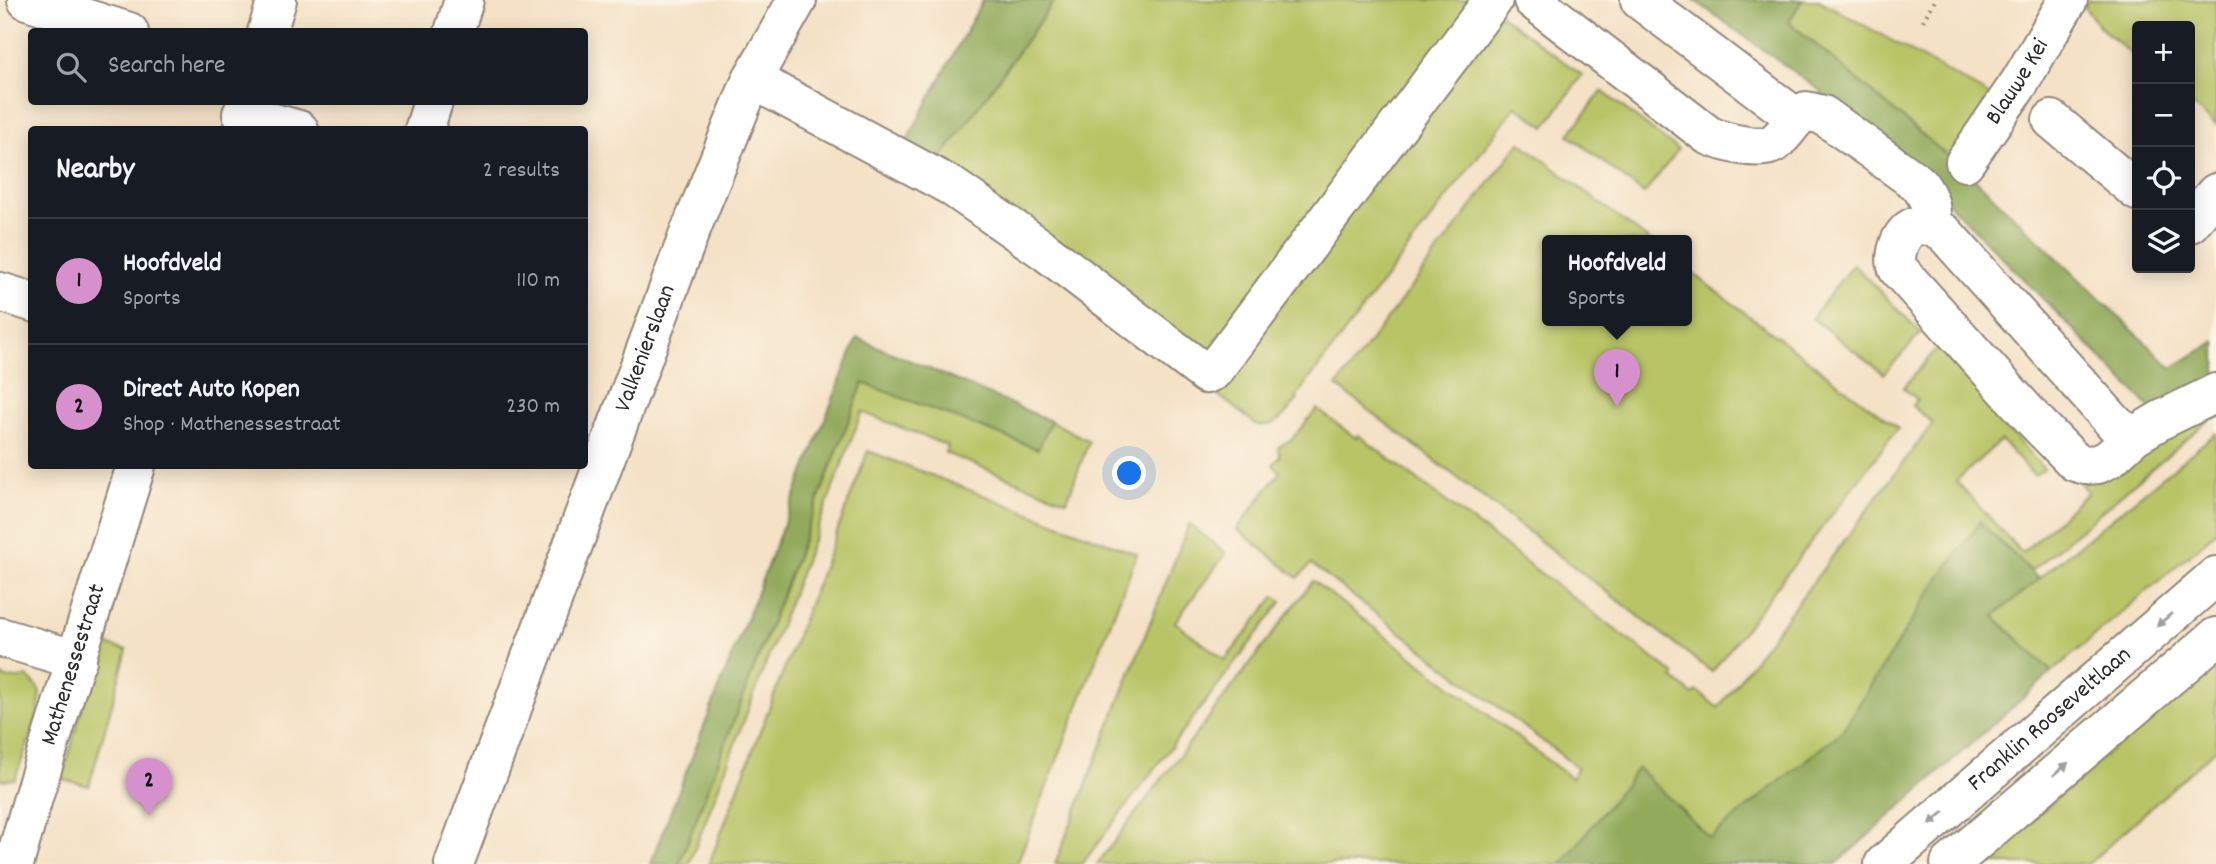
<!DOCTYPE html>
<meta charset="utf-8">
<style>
body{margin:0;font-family:Dekko,sans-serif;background:#242831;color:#f1f3f6}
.controls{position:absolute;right:21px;top:21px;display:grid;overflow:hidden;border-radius:7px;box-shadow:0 4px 18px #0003}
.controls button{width:63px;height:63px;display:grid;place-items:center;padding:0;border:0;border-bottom:2px solid #363941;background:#171b24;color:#f1f3f6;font:35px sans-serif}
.you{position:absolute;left:1130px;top:474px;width:24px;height:24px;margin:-18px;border:5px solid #fff;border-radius:50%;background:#1a73e8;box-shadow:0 0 0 10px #1a73e833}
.badge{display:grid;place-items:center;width:46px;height:46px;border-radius:50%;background:#d690ce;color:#111;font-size:23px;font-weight:700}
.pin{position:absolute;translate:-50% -58px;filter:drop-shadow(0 2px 4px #0008)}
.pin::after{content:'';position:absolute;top:37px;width:24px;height:21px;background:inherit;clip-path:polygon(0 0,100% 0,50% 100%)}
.popup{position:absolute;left:1542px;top:235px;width:150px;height:91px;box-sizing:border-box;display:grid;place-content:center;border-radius:7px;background:#171b24;filter:drop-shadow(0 2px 5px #0005);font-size:23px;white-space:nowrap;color:#9ea1a6}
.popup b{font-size:26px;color:#f1f3f6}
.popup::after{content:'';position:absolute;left:50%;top:100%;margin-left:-14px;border:14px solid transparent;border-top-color:#171b24}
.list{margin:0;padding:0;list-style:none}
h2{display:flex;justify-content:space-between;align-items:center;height:91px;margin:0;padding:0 28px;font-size:30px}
h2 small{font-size:23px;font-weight:400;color:#9ea1a6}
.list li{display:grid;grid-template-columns:46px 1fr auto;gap:21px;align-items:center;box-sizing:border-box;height:126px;padding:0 28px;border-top:2px solid #363941}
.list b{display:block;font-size:26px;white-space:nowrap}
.list p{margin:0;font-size:23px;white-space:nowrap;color:#9ea1a6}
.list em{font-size:23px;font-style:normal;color:#9ea1a6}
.icon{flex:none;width:38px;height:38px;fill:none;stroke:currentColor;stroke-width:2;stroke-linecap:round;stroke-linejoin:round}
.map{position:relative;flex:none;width:2216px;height:864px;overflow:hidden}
.search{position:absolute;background:#171b24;box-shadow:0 4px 18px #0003;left:28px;top:28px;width:560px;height:77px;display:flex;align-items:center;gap:18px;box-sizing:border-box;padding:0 24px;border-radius:7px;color:#9ea1a6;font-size:26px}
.panel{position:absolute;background:#171b24;box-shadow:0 4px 18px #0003;left:28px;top:126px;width:560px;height:343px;border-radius:7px}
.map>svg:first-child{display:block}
</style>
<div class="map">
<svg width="2216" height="864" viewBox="0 0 2216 864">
<rect width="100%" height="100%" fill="#fcf5e5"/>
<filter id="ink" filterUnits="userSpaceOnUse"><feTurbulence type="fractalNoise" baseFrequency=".0143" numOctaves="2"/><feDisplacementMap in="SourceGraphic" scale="14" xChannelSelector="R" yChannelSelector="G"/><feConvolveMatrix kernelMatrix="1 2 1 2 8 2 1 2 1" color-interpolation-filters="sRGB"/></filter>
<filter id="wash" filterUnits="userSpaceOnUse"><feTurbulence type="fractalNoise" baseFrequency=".00686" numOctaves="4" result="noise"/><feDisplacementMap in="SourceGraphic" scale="28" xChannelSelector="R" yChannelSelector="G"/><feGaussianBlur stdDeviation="1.57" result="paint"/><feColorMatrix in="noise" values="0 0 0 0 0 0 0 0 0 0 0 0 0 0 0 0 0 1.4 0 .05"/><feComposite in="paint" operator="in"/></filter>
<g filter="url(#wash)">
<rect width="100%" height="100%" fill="#f4e1c6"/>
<g fill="#b8c466" stroke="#727848" stroke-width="2">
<polygon points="1055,0 1484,0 1211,363 938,163"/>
<polygon points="1802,0 1819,0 1994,98 1950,158 1788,22"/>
<polygon points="2088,0 2216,0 2216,125 2190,103 2190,26 2137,26 2137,59 2101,28 2084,7"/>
<path d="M1494 10 1582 75 1545 127 1516 106 1296 397 1298 399C1286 413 1277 429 1257 425L1209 388Z"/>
<polygon points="1602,91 1678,150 1644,194 1569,135"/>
<polygon points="1520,142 1650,241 1547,241 1547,321 1687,321 1687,269 1898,428 1712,672 1337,386"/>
<polygon points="1853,264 1921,333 1884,374 1812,318"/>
<polygon points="1940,345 1997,393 1985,405 2044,469 2034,476 2001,440 1956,481 2022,553 2088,492 2068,469 2191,415 2209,420 1842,732 1710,839 1638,769 1562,864 1097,864 1313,581 1571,778 1578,768 1311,564 1298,578 1237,529 1280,472 1273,465 1280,456 1278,447 1292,439 1317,409 1356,438 1358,435 1675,675 1673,678 1693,695 1697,691 1718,708 1933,423 1912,406 1917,399 1903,388"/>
<polygon points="863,383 1037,449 1051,421 1089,441 1067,501 945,453 948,446 862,412 689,864 679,864"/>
<polygon points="2216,433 2216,532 2052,672 1993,616"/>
<polygon points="868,451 1137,554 1017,864 709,864"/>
<polygon points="1189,524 1226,553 1175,622 1225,660 1275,596 1282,601 1082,864 1055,864"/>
<polygon points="100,643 127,650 89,786 62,779"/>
<polygon points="2216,661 2216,749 2088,864 1988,864 1985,862 2122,740"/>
<path d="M0 676 10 679 27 677C33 682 38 686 40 694 42 711 21 761 15 779L0 780Z"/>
</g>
<g fill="#92aa5b" stroke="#5e6a43" stroke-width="2">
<polygon points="983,0 1055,0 938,163 905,144"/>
<polygon points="1694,0 1802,0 1789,22 1976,180 2172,368 2216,341 2216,381 2158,416 1931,185 1806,117 1823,93"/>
<polygon points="857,338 1051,421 1038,449 863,383 679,864 650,864"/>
<polygon points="1980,522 2039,579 1994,616 2052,672 1836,864 1562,864 1638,768 1710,838 1842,731 1938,579"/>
</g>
</g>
<g filter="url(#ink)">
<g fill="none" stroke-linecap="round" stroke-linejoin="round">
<g stroke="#908678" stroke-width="42">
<g id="minor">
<polyline points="27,0 129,32"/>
<path d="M1533 0 1708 135C1722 142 1761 152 1774 143 1787 134 1791 120 1806 111L1823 115 1919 184C1930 199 1932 207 1931 226"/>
<polyline points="1640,0 1795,117"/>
<polyline points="267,32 277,0"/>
<polyline points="454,32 464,0"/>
<polyline points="752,79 951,186 1045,251 1206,374 1213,371 1493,0"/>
<polyline points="242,114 299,130"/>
<polyline points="2052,120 2137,191"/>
<polyline points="424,130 433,102"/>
<path id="s1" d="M1965 162 2020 82 2068 0"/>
<polyline points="2190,223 2216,193"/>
<polyline points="0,292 32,302"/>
<path d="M2134 436 2117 426 1945 234C1936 229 1928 223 1917 226 1901 229 1892 256 1898 269L2034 420 2075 462 2086 465 2098 464 2110 458 2134 436 2161 420 2216 393"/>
<polyline points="0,637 77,660"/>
<path id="s2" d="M14 864 35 791 136 466"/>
<path id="s3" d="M454 864 689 234 752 79 797 0"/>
</g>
</g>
<g stroke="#908678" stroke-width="42">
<g id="major">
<path id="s4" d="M1884 864 2216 576"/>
<polyline points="1950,864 2216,637"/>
</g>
</g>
<polyline stroke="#908678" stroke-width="4.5" stroke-dasharray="2 5" stroke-linecap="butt" points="1923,21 1935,0"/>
<use href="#minor" stroke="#fff" stroke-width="38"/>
<use href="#major" stroke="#fff" stroke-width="38"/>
</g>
<defs><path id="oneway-solid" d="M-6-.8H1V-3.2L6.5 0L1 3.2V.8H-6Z" transform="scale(1.75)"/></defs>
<g fill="#a0a0a0">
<use href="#oneway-solid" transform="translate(2164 620) rotate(139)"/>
<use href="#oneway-solid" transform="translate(2061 769) rotate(-41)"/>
<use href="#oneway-solid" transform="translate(1937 818) rotate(139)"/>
</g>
</g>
<g text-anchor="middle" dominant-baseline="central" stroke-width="6" stroke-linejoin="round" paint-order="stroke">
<g font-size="24" fill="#2b2b2b" stroke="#fcf5e5">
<text stroke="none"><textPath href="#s1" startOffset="96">Blauwe Kei</textPath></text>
<text stroke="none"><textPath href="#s3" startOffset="550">Valkenierslaan</textPath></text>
<text stroke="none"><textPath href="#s2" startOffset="208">Mathenessestraat</textPath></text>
<text stroke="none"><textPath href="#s4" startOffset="220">Franklin Rooseveltlaan</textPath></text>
</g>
</g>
</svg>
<div class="controls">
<button>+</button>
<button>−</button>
<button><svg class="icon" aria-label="locate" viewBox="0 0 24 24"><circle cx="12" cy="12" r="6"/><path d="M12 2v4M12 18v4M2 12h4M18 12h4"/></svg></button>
<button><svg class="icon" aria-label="layers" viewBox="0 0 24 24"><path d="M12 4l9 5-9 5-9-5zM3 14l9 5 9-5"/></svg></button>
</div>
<div class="you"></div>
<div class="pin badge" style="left:1617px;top:407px">1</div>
<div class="popup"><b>Hoofdveld</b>Sports</div>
<div class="pin badge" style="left:149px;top:816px">2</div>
<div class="search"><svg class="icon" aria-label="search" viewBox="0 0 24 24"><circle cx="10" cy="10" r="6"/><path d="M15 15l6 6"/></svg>Search here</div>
<section class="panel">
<h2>Nearby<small>2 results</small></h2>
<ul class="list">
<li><span class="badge">1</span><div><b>Hoofdveld</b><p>Sports</p></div><em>110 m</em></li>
<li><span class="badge">2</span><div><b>Direct Auto Kopen</b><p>Shop · Mathenessestraat</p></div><em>230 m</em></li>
</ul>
</section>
</div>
